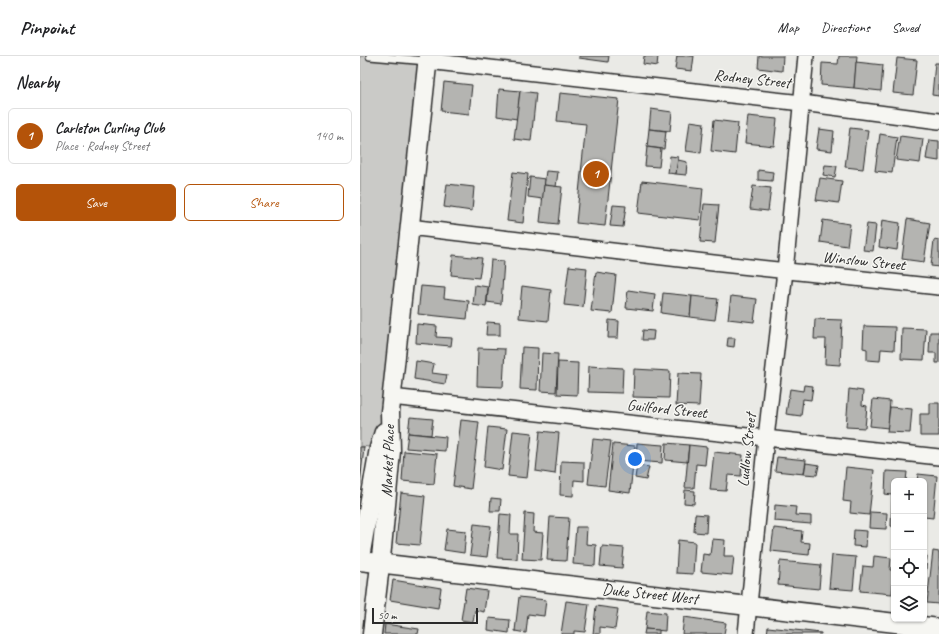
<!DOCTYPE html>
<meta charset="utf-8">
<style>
body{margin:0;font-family:Caveat,sans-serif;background:#f6f6f6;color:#202124}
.controls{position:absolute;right:12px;bottom:12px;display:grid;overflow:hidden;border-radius:6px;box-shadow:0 1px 3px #0004}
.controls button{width:36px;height:36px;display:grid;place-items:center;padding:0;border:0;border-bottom:1px solid #e0e0e0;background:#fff;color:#202124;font:20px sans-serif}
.scale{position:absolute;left:12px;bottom:10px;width:106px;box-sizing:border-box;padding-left:4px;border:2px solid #2b2b2b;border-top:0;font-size:11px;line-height:14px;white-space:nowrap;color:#2b2b2b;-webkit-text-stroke:3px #f6f6f2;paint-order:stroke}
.you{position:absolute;left:275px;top:403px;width:14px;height:14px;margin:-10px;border:3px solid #fff;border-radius:50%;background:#1a73e8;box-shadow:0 0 0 6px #1a73e833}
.badge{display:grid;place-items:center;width:26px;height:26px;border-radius:50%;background:#b45309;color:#fff;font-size:13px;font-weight:700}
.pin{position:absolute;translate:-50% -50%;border:2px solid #fff;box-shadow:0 1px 4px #0006}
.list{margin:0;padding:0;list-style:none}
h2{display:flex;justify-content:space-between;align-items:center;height:52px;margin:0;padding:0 16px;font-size:17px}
h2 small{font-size:13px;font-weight:400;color:#757577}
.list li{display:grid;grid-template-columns:26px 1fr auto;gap:12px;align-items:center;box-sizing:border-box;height:56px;margin:0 8px 8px;padding:0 8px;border:1px solid #e0e0e0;border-radius:6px}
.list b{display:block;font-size:15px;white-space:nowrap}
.list p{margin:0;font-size:13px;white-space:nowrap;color:#757577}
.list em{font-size:13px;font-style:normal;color:#757577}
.actions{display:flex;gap:8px;padding:12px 16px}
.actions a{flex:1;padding:9px 0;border:1px solid #b45309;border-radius:6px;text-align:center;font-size:14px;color:#b45309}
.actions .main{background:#b45309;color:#fff}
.icon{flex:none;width:22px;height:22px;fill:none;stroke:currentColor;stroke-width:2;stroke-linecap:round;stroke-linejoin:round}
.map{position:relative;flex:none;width:579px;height:578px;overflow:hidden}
header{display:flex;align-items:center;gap:24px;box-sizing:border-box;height:56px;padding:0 20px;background:#fff;border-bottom:1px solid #e0e0e0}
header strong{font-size:19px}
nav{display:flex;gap:22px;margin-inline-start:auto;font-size:14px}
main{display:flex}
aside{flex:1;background:#fff}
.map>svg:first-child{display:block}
</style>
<header>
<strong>Pinpoint</strong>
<nav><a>Map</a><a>Directions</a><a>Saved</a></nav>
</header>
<main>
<aside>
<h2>Nearby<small></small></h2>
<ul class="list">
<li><span class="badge">1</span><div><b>Carleton Curling Club</b><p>Place · Rodney Street</p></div><em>140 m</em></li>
</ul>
<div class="actions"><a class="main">Save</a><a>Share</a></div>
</aside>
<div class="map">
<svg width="579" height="578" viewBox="0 0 579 578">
<rect width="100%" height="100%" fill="#eaeae6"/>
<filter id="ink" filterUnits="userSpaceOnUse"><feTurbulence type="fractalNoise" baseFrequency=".025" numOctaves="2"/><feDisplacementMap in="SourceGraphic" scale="8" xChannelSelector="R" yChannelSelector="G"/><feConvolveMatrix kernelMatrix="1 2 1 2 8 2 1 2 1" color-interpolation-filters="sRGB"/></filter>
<g filter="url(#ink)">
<polygon fill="#cacac7" stroke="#7a7a79" points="0,0 67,5 19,392 0,390"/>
<g fill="#b4b4b1" stroke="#2b2b2b">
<polygon points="219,0 249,0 248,6 219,2"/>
<polygon points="284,0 298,0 297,10 283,8"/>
<polygon points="317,0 334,0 332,15 315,13"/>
<polygon points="399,0 423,0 422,15 398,12"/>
<polygon points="479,0 497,0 494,32 461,29 462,7 478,8"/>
<polygon points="537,2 557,4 553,39 533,37"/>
<polygon points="496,6 523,9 521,35 494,32"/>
<polygon points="575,7 579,7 579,40 572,39"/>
<polygon points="84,26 112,29 109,58 81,55"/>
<polygon points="139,33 160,35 157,63 137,60"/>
<polygon points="160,35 176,37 171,85 154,83"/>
<polygon points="200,37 259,43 245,170 216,167 226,68 197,65"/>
<polygon points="291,53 312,56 310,75 289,73"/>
<polygon points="388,60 417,63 414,90 385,87"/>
<polygon points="354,64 378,67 375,98 351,95"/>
<polygon points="330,65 344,67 341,97 326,95"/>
<polygon points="490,72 508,74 503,113 485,111"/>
<polygon points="289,73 306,75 304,93 287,91"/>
<polygon points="459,73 474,75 472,95 456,93"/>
<polygon points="520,78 537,81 532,117 515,115"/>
<polygon points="540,80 563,83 560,107 536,104"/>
<polygon points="569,84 579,85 579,105 566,103"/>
<polygon points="287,91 301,93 299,111 285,110"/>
<polygon points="310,100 318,101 316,118 308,117"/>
<polygon points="318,104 327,106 326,119 316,118"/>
<polygon points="465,109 477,110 475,121 463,119"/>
<polygon points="398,114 413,116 412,125 398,124"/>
<polygon points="186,115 198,116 196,131 184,129"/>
<polygon points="153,116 168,118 163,167 147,165"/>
<polygon points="170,121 185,123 183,143 168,141"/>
<polygon points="460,122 482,125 479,147 456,144"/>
<polygon points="282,125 343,132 340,164 278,157"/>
<polygon points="87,128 114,131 112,155 84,151"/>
<polygon points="184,129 202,131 198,168 180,166"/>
<polygon points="393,130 411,132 408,155 390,153"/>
<polygon points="344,148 359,149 355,187 340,186"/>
<polygon points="253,149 266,150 263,171 250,170"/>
<polygon points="547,163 570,167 564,206 542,203"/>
<polygon points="463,164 490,168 487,190 460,186"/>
<polygon points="522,164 540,167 537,194 519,191"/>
<polygon points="507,168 516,169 513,195 503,194"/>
<polygon points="574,184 579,185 579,211 571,210"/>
<polygon points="93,199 122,202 119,222 91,219"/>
<polygon points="131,204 144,205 141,248 127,246"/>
<polygon points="209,210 227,212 223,251 204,249"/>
<polygon points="236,216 256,219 252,257 231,255"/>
<polygon points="115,229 128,231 126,251 113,249"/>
<polygon points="61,230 85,232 84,242 109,245 107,263 58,258"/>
<polygon points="162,230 191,234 188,265 159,262"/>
<polygon points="268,234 295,238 293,255 266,252"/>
<polygon points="303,237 332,240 330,261 301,257"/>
<polygon points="332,240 358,243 355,264 330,261"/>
<polygon points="371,240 397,243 394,266 368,263"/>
<polygon points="455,263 482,264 480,309 465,308 466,283 454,283"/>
<polygon points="249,264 259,265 258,282 248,282"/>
<polygon points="127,266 140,267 140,279 126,279"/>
<polygon points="57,268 77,270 76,281 92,282 91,290 56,287"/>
<polygon points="504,270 535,271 534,294 521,293 520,305 507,304 507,293 503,292"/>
<polygon points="542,272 566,273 564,304 541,303"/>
<polygon points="283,274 294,275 293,284 282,284"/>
<polygon points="570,276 579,276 579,307 576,307 576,297 569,297"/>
<polygon points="368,282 375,282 374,291 367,290"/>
<polygon points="162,291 178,292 177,334 160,333"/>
<polygon points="118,292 145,293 143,331 117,330"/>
<polygon points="182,297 198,298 196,336 180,335"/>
<polygon points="56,305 74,308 72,317 87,319 85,328 54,323"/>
<polygon points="198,306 218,307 217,339 197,338"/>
<polygon points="229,310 263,312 262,337 228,336"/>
<polygon points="274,313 310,315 309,342 273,341"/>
<polygon points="318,317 341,318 339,350 316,349"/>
<polygon points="444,329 453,330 451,344 443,343 441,360 426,358 430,333 443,335"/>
<polygon points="489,333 503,335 502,349 507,350 505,372 486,371"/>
<polygon points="513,343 530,345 528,372 510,370"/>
<polygon points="570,347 579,347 579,380 560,380 560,358 570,358"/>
<polygon points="530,351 552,353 550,377 527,376"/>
<polygon points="50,361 73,363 71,379 48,377"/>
<polygon points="101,364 119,366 111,433 93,430"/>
<polygon points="128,371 147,373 142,414 124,411"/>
<polygon points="153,375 172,377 167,422 148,420"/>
<polygon points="180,375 199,377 195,418 176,415"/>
<polygon points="48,377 86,381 85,395 46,392"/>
<polygon points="233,383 251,385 245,430 228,428"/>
<polygon points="277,387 303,389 302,407 276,405"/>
<polygon points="306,387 329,389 327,406 305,404"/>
<polygon points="253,388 275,390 270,437 248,434"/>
<polygon points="329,389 347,391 345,409 336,408 334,432 325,432"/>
<polygon points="0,391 4,391 0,429"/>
<polygon points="44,395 77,398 74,428 42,425"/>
<polygon points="354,396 383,399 381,420 368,419 366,435 350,434"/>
<polygon points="417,401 446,404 444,418 415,415"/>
<polygon points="201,405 224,406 224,425 214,424 213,440 200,439"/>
<polygon points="446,407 459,409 457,419 444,418"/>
<polygon points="277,409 289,411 286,424 275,422"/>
<polygon points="486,411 514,414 509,459 490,457 491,446 483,445"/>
<polygon points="526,415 547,416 546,425 534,425 534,471 531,470 532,439 525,438"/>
<polygon points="558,418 577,420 573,462 564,461 564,425 557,425"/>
<polygon points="325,434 335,435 334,448 324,447"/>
<polygon points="41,437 65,440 60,489 36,487"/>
<polygon points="131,442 141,443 140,455 130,455"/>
<polygon points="415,449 436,451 435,459 451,460 451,468 414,465"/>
<polygon points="510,456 527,457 526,473 509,472"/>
<polygon points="165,457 174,458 173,476 183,477 181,504 162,503"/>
<polygon points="140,458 151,459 150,478 158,478 157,503 137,502"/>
<polygon points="335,458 347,459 346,477 334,476"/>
<polygon points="190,461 209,462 206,505 187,504"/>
<polygon points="114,468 131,470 127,501 110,499"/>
<polygon points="216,471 227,471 226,488 236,489 235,510 213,508"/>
<polygon points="414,472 442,475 441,486 450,487 449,499 411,495"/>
<polygon points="87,473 106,475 104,497 84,494"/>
<polygon points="494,474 507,475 506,491 493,490"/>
<polygon points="352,483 365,484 364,500 374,500 372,519 341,516 343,498 350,499"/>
<polygon points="318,484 335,486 333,518 316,517"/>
<polygon points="242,490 264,492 262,512 240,510"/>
<polygon points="573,495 579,496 579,548 567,547"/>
<polygon points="472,499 496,501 493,534 469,532"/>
<polygon points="514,500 531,502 530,514 534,514 534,528 533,528 532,538 500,535 503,510 513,511"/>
<polygon points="564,500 567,500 564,539"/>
<polygon points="420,505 461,509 459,533 418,529"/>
<polygon points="33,524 81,532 78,552 30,544"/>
<polygon points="106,532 127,535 124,556 115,554 113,566 101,564"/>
<polygon points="159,541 186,544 184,560 168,558 166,577 155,575"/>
<polygon points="206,545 229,548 225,576 214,575 214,578 201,578"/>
<polygon points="236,550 258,553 255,573 240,571 240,578 233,578"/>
<polygon points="287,555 306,557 305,575 285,573"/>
<polygon points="324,561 366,567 364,578 322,578"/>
<polygon points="129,562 150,564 149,577 128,574"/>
<polygon points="25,568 59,573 58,578 24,578"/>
<polygon points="408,571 461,577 461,578 407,578"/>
<polygon points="285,573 299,574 299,578 284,578"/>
</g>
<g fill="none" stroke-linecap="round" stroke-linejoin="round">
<g stroke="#2b2b2b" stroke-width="10">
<polyline id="service" points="10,0 67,5"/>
</g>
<g stroke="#2b2b2b" stroke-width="18">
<g id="minor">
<polyline points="67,5 442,47 579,65"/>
<polyline points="49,171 362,208 579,231"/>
<polyline points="31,341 579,401"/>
<polyline points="386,578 406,382 425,215 446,0"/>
</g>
</g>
<g stroke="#2b2b2b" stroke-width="21">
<g id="tertiary">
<polyline points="0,502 19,392 24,376"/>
<polyline points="0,505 579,572"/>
<polyline points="12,578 22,492 31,395 30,356 68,0"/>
</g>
</g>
<use href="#service" stroke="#f6f6f2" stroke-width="7"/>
<use href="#minor" stroke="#f6f6f2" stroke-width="15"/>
<use href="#tertiary" stroke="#f6f6f2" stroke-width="18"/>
</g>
</g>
<g text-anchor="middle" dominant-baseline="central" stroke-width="3" stroke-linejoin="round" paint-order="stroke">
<g font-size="16" fill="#2b2b2b" stroke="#f6f6f2">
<text transform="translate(392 23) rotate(6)">Rodney Street</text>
<text transform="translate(504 205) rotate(6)">Winslow Street</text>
<text transform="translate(307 353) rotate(6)">Guilford Street</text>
<text transform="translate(387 394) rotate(-84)">Ludlow Street</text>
<text transform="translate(28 405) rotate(-88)">Market Place</text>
<text transform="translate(290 538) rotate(6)">Duke Street West</text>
</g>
</g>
</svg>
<div class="controls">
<button>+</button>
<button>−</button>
<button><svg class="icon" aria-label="locate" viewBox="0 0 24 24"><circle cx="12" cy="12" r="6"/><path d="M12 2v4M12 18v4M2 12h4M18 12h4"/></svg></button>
<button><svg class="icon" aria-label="layers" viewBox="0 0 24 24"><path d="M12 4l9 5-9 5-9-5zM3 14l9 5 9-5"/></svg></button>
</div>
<div class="scale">50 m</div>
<div class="you"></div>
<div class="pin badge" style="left:236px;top:118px">1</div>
</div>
</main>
